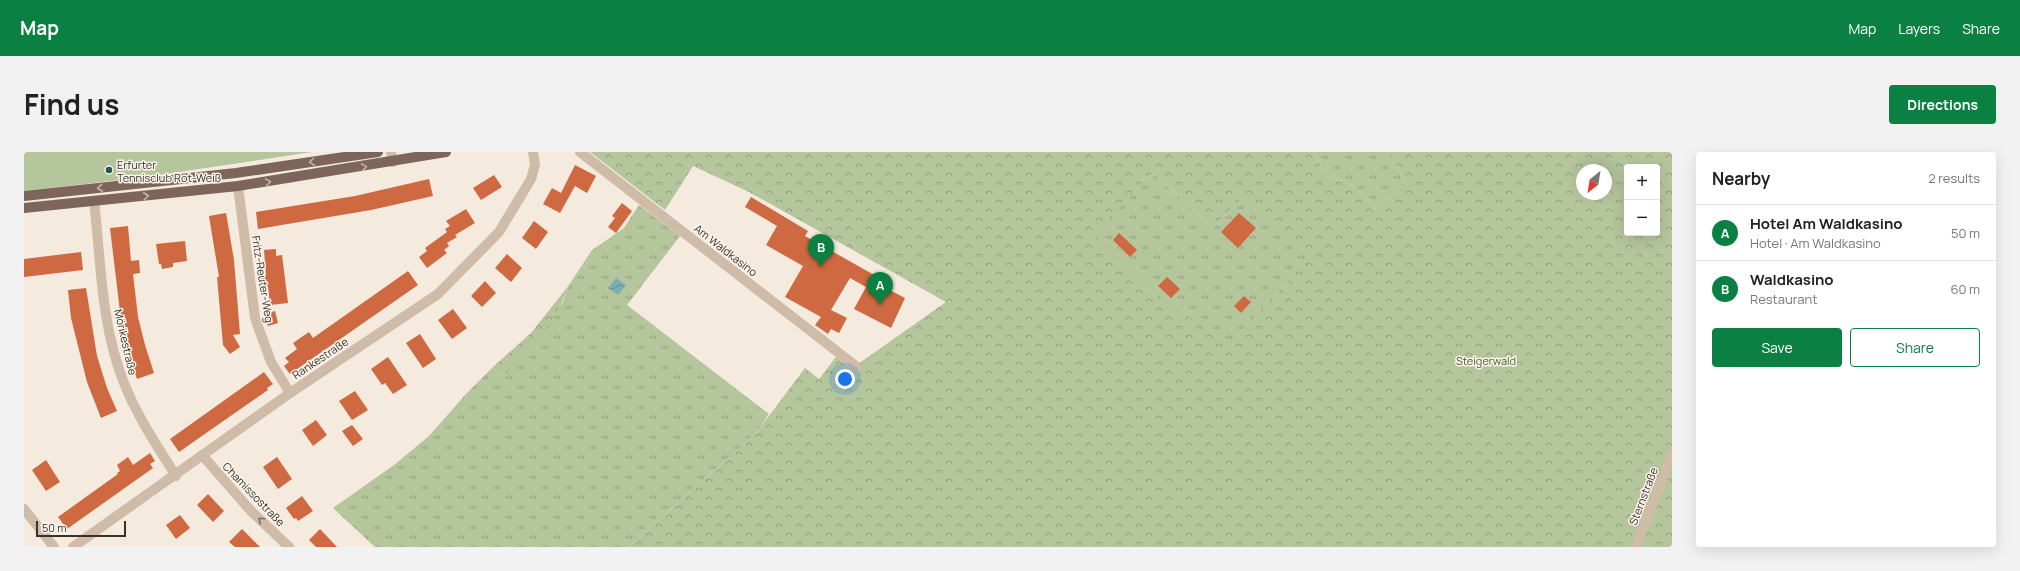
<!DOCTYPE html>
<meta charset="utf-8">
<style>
body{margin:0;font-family:Manrope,sans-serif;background:#f2f2f2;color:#222}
.controls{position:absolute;right:12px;top:12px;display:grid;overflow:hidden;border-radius:4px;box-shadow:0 4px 16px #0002}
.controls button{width:36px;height:36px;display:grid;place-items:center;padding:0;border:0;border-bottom:1px solid #e0e0e0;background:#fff;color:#222;font:20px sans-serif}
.compass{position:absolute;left:1552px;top:12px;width:36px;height:36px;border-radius:50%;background:#fff;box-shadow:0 4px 16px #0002;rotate:210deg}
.scale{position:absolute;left:12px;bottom:10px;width:90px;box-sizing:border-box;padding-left:4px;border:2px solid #3a2f29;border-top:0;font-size:11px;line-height:14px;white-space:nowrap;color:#3a2f29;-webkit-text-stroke:3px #fbf4ea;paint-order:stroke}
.you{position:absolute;left:821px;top:227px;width:14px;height:14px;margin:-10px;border:3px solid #fff;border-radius:50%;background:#1a73e8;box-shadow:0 0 0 6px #1a73e833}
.badge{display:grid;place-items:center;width:26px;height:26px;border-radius:50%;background:#0b8043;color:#fff;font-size:13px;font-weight:700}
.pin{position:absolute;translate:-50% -33px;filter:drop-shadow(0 1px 2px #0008)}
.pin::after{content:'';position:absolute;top:21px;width:14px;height:12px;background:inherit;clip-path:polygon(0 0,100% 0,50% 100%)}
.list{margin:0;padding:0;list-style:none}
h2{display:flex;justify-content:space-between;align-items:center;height:52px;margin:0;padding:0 16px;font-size:17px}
h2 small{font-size:13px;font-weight:400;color:#767676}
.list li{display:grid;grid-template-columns:26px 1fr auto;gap:12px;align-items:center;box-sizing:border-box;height:56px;padding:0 16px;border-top:1px solid #e0e0e0}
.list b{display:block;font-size:15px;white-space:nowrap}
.list p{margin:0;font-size:13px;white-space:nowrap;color:#767676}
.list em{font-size:13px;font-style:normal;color:#767676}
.actions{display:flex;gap:8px;padding:12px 16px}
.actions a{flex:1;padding:9px 0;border:1px solid #0b8043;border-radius:4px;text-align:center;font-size:14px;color:#0b8043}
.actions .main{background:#0b8043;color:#fff}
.map{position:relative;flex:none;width:1648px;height:395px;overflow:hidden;border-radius:4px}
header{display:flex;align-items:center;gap:24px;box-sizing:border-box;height:56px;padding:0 20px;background:#0b8043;color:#fff}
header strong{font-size:19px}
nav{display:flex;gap:22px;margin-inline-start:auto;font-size:14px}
.intro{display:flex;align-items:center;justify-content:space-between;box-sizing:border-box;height:96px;padding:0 24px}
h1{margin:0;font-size:28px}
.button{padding:10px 18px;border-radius:4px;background:#0b8043;color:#fff;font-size:14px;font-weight:700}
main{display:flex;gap:24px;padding:0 24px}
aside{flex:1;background:#fff;border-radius:4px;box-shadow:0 4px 16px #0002}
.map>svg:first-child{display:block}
</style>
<header>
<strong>Map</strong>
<nav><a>Map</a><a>Layers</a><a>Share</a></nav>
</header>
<div class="intro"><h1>Find us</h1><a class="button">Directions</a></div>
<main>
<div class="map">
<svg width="1648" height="395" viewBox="0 0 1648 395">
<defs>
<pattern id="grass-tufts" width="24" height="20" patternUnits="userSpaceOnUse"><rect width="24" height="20" fill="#b5c59c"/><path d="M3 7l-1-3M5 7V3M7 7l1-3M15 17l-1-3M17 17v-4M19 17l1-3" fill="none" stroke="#94a07f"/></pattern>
<pattern id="forest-crowns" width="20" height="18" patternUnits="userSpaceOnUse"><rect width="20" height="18" fill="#b5c59c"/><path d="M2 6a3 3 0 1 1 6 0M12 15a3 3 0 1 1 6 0" fill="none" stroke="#94a07f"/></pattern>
<pattern id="water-waves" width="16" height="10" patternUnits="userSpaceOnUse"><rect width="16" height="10" fill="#7aafb4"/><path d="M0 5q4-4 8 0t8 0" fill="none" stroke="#658f92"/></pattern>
</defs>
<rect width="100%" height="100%" fill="#f4eadd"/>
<g fill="url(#grass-tufts)">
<polygon points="1289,0 1364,0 1381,28 1351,57 1332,35 1302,23"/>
<polygon points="1129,21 1189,76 1219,43 1284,104 1264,129 1207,190 1137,149 1069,82"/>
<polygon points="615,53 656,84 603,153 745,262 733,280 605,395 351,395 309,356 370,313 405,284 442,242 468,216 480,225 539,150 545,133 568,98 600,76"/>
</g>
<g fill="url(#forest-crowns)" fill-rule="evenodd">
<path d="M566 0H1289L1302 23 1332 35 1351 57 1381 28 1364 0H1648V395H605L733 280 781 216 795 227 812 205 827 217 922 150 725 40 669 14 641 58ZM1603 15H1633V81H1603ZM1558 18H1582V42H1558ZM1129 21 1189 76 1219 44 1283 104 1264 129 1207 189 1137 149 1070 82Z"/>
<path d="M545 133C533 170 504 197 480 225L468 216 507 181Z"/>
</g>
<polygon fill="#b5c59c" points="0,0 288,0 121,25 0,39"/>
<polygon fill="url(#water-waves)" points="592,126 602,133 594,143 584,136"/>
<g fill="#ce6941">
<polygon points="551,13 572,24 563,41 551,34 536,61 519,52 528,36 537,41"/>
<polygon points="470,23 478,35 457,48 449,36"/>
<polygon points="405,27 409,44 347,58 234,77 232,60 331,44"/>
<polygon points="727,45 784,79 781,84 859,128 856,133 881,146 867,176 830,157 842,135 826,126 807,158 823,166 815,181 807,177 804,182 791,173 797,165 761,145 779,114 742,93 753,74 721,55"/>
<polygon points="598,51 608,59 592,81 584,75 591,66 588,64"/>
<polygon points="442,57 451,71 431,83 433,85 423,91 425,94 420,98 423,101 403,116 395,105 403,99 401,96 423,80 421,77 426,74 422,69"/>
<polygon points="202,61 210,108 216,182 209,183 216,195 206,202 199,193 193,125 195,125 185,64"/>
<polygon points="1215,61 1232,76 1214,96 1197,80"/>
<polygon points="510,69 524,80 512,97 498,86"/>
<polygon points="104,74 107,109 115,108 116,121 109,122 114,165 121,193 130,221 113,227 103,198 97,168 86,76"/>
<polygon points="1095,81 1113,98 1106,105 1089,88"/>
<polygon points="161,89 163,109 149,111 149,115 138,117 137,112 135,112 132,92"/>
<polygon points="252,97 252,104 258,103 264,151 246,153 244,134 238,135 237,124 242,123 240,98"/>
<polygon points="57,100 59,118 0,125 0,107"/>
<polygon points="483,102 498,116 487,130 471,116"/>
<polygon points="384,119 394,133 266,222 260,214 265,210 261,206 273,197 269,191 285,180 289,186"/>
<polygon points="1143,125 1156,137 1147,146 1134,134"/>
<polygon points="461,129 472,141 458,155 447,144"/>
<polygon points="62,136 73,204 83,236 93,259 77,266 63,230 47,166 44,138"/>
<polygon points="1220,144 1227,150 1217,161 1210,154"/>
<polygon points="429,157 443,176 428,187 414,168"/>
<polygon points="251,159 254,171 244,174 240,162"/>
<polygon points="396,182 412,207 399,216 382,191"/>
<polygon points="364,205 383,233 369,242 361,231 358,233 347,217"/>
<polygon points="240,220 249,232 243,236 244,238 155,300 146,287"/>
<polygon points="331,239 344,258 328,268 315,249"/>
<polygon points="292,268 303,283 289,294 278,278"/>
<polygon points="328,273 339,287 329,294 318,279"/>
<polygon points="126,301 131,309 126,312 129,316 43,377 34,365 94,322 93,321 96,319 93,313 104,305 109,313"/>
<polygon points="253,305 268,327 254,337 239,315"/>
<polygon points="22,308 36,330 22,339 8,318"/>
<polygon points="184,342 200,359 189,370 173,353"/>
<polygon points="278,344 289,359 274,369 272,366 270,367 262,356"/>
<polygon points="156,363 166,376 152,387 142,373"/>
<polygon points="218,377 236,395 211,395 205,390"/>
<polygon points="296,377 313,395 292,395 285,388"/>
</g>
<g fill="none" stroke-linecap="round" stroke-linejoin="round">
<g stroke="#cebba8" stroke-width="10">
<polyline points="367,0 369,10"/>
<polyline points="556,0 833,215"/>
<polyline points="214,34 231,166 247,210 266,241"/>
<path d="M70 49C77 110 77 174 100 231 113 264 133 294 152 324"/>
<polyline points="178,303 227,359 265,395"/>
<polyline points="0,357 30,395"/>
<polyline points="49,395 266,241 414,142 475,80 507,27 511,13 509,0"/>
<polyline points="1612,395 1648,302"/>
</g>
<g stroke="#7d6659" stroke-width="10">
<polyline points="0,44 212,21 354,0"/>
<polyline points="0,56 214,34 422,0"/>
</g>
</g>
<defs><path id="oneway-chevron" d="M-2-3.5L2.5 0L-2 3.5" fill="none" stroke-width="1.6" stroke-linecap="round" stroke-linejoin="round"/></defs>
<g stroke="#c2b4a9">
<use href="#oneway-chevron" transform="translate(288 10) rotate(172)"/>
<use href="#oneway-chevron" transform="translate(340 15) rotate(-9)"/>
<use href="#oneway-chevron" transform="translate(244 30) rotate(-9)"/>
<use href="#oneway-chevron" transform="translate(76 36) rotate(174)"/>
<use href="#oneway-chevron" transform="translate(122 44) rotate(-6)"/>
</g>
<use stroke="#7d6e62" href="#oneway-chevron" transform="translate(237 368) rotate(-137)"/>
<circle fill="#1b575f" stroke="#fbf4ea" stroke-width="1.5" cx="85" cy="18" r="4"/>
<g text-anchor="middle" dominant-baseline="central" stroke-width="3" stroke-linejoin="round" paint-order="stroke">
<g font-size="11" fill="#3a2f29" stroke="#fbf4ea" text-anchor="start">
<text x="93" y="12">Erfurter<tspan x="93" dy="13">Tennisclub Rot-Weiß</tspan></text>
</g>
<g font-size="11" fill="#3a2f29" stroke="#fbf4ea">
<text transform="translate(702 98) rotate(38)">Am Waldkasino</text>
<text transform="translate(239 127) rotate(81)">Fritz-Reuter-Weg</text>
<text transform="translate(102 190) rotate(77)">Mörikestraße</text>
<text transform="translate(296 206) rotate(-34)">Rankestraße</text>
<text transform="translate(230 342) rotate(46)">Chamissostraße</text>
<text transform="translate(1619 344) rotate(-69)">Sternstraße</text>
</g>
<g font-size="11" fill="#475a2a" stroke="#fbf4ea">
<text x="1462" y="208">Steigerwald</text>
</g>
</g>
</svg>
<div class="controls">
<button>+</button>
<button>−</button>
</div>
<svg class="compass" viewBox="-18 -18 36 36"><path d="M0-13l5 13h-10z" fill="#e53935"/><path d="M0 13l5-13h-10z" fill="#767676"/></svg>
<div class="scale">50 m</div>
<div class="you"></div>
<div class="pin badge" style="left:856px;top:153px">A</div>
<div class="pin badge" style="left:797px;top:115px">B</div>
</div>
<aside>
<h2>Nearby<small>2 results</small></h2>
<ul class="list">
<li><span class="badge">A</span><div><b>Hotel Am Waldkasino</b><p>Hotel · Am Waldkasino</p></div><em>50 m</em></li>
<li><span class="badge">B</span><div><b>Waldkasino</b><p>Restaurant</p></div><em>60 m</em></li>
</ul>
<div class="actions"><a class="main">Save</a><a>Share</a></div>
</aside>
</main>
